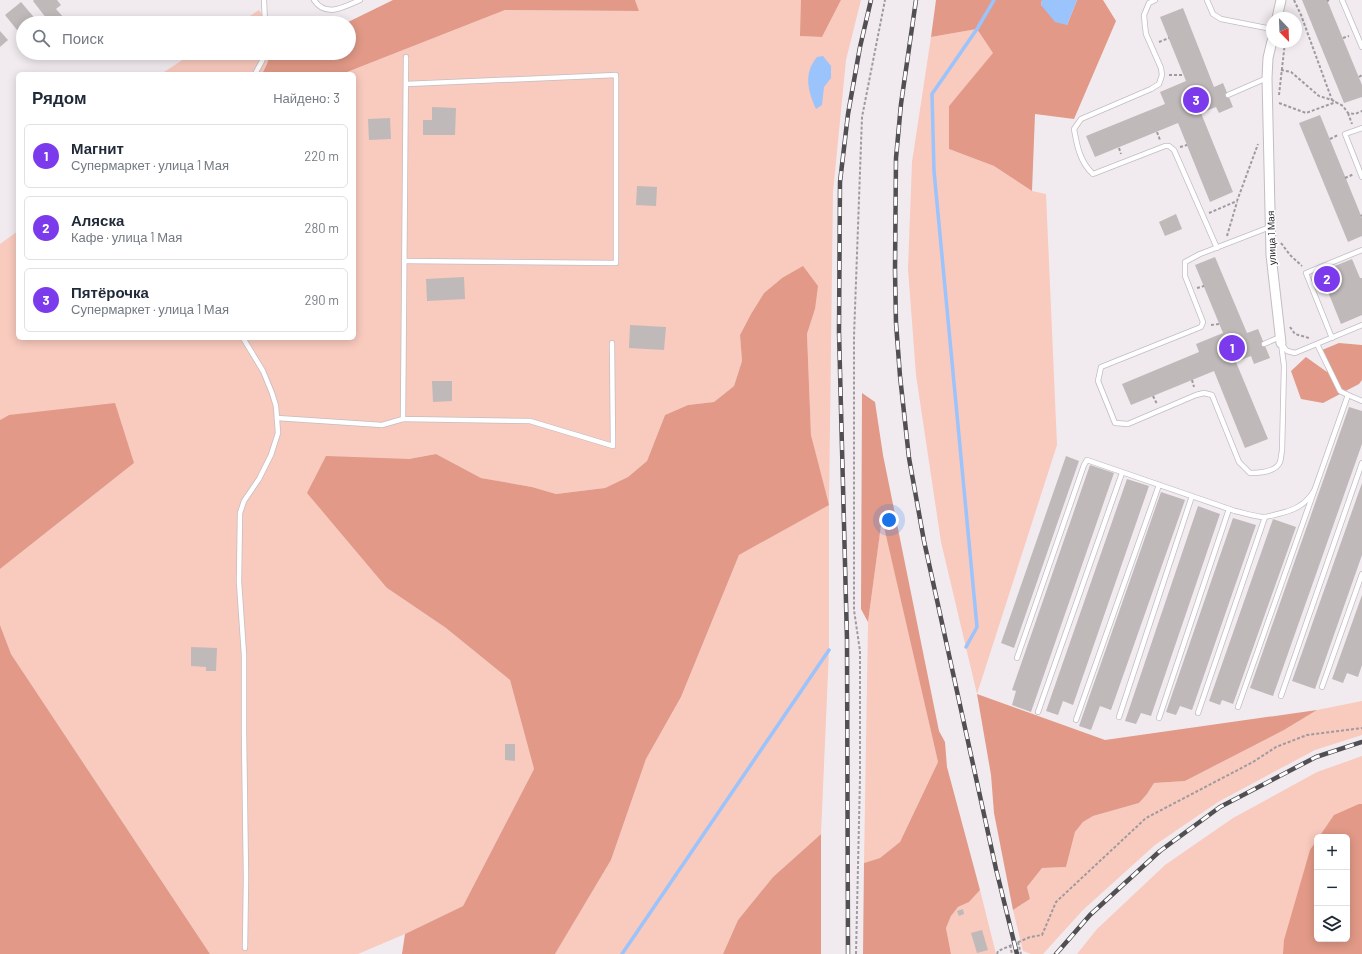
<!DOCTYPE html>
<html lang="ru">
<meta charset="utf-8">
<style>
body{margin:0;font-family:Barlow,sans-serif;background:#f2f2f3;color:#1f2937}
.controls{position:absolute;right:12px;bottom:12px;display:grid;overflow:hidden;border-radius:6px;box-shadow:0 2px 10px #0003}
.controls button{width:36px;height:36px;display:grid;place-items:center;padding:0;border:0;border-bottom:1px solid #e0e1e3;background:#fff;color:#1f2937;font:20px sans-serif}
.compass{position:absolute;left:1266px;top:12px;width:36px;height:36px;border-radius:50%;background:#fff;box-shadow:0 2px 10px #0003;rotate:157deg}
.you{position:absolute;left:889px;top:520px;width:14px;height:14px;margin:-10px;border:3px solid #fff;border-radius:50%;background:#1a73e8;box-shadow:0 0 0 6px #1a73e833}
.badge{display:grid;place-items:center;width:26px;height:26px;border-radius:50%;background:#7c3aed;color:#fff;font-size:13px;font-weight:700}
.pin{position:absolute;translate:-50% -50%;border:2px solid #fff;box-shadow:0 1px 4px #0006}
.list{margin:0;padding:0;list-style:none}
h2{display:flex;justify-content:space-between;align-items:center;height:52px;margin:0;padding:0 16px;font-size:17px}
h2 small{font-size:13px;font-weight:400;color:#747a83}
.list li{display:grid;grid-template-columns:26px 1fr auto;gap:12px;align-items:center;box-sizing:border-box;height:64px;margin:0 8px 8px;padding:0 8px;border:1px solid #e0e1e3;border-radius:6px}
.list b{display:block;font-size:15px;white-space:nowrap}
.list p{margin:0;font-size:13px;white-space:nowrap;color:#747a83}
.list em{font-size:13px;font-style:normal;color:#747a83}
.icon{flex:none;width:22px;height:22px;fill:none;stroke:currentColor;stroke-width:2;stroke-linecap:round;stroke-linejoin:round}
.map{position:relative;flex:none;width:1362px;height:954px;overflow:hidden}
.search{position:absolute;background:#fff;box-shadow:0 2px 10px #0003;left:16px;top:16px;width:340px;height:44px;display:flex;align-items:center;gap:10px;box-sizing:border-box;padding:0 14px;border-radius:22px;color:#747a83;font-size:15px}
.panel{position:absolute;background:#fff;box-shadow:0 2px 10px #0003;left:16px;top:72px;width:340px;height:268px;border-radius:6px}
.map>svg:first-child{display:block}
</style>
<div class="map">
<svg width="1362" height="954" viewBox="0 0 1362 954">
<rect width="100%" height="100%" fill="#f1ebf0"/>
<g fill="#f9cabe" fill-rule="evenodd">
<polygon points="635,0 801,0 801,36 822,37 841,0 861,0 846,60 833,192 829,505 829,650 821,834 773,877 738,920 723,954 555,954 611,860 646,759 681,697 739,555 828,505 811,435 807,334 815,309 782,278 764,293 751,314 740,335 742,361 734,386 714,402 688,405 665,415 647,461 628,477 605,488 556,494 532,487 481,478 436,454 409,459 387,588 446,628 510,680 534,769 463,906 405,934 358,954 210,954 11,654 0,625 0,569 134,463 9,415 0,420 0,244 18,231 18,338 354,338 354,74 342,74 505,10 639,11"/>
<polygon points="259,10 267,23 239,23"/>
<polygon points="977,29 994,54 949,106 949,149 994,166 1032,191 1046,194 1057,445 977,694 941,542 916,375 908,269 912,162 931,37"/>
<polygon points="193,53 270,53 267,64 262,74 161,74"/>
<polygon points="882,516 938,762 900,842 880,858 864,863 868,622"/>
<polygon points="1362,701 1362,735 1315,750 1218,802 1155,845 1083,910 1043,954 1031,954 1023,951 1013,910 1030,899 1027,887 1042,868 1066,867 1075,832 1083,822 1093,816 1139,803 1147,794 1154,783 1185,781 1284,730 1317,710"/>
<path d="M1362 756V954H1077L1097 929 1165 865 1233 818 1317 772ZM1317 837H1347V939H1317Z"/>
<polygon points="980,890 996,954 951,954 946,928 951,916 958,907 969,902"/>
</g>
<g fill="#e29987">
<polygon points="393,0 635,0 639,11 505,10 342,74 262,74 267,64 270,53 349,53 349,23 346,23"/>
<polygon points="801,0 841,0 822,37 800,36"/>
<polygon points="936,0 1042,0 1041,5 1067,25 1077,0 1103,0 1116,21 1074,119 1035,114 1032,191 994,166 949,149 949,106 993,53 977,29 931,37"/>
<polygon points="803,266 818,286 815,309 807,334 811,435 829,505 739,555 681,697 646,759 611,860 555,954 402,954 405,934 463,906 534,769 510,680 446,628 387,588 307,493 326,456 409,459 436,454 481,478 532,487 556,494 605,488 628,477 647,461 665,415 688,405 714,402 734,386 742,361 740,335 751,314 764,293 782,278"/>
<polygon points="1339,343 1362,345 1362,380 1359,384 1323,403 1301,399 1291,371 1306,357 1327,372 1322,350"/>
<polygon points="862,393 875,402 883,455 939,731 945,742 947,767 980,890 969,902 958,907 951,916 946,928 951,954 863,954 864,863 880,858 900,842 938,762 882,518 868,622 861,609"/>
<polygon points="115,403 134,463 0,569 0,420 9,415"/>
<polygon points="0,625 11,654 210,954 0,954"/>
<polygon points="977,694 1105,740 1317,710 1284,730 1185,781 1154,783 1147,794 1139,803 1093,816 1083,822 1075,832 1066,867 1042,868 1027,887 1030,899 1013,910 994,813 991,775"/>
<polygon points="1359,804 1362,804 1362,954 1283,954 1284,940 1310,850 1317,840 1317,939 1347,939 1347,837 1319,837 1334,815"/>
<polygon points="821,834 821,954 723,954 738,920 773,877"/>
</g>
<g fill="#9bc3fc">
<polygon points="1042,0 1077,0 1067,25 1055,22 1041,5"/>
<path d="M823 56 831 66V78L824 87 822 105 816 109C808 91 803 74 817 57Z"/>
</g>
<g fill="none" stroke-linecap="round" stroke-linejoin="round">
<g stroke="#9bc3fc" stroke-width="3.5">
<polyline points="966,647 977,627 934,171 932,94 977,29 994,0"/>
<polyline points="622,954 829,650"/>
</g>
</g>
<g fill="#c0b9ba">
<polygon points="34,0 57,0 61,5 56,9 65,19 60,23 50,23 33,1"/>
<polygon points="1302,0 1327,0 1362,85 1362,97 1344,103"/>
<polygon points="21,2 38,22 36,23 23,23 23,34 21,35 5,15"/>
<polygon points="1183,8 1214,87 1223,83 1233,107 1219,113 1216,107 1201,113 1233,192 1210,202 1178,123 1095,157 1086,136 1165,104 1160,92 1186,81 1160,17"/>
<polygon points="0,31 8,40 0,47"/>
<polygon points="432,107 456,108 455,135 423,135 423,120 432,120"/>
<polygon points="1320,115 1362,218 1362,236 1348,242 1299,123"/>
<polygon points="390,118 391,139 369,140 368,119"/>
<polygon points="637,186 657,187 656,206 636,205"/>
<polygon points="1176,214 1182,229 1165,236 1159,222"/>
<polygon points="1215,257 1247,333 1258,329 1270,358 1254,364 1251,356 1236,362 1268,439 1245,448 1214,371 1131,405 1122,384 1199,352 1196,344 1223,333 1195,265"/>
<polygon points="1352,259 1360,278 1362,278 1362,315 1341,324 1320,272"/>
<polygon points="464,277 465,299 427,301 426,279"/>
<polygon points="630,325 666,327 664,350 629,348"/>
<polygon points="432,381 452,381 452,401 433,402"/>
<polygon points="1349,407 1362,411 1362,444 1273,696 1250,688"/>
<polygon points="1066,456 1079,461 1014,648 1001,643"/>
<polygon points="1090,465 1114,473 1031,712 1012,705 1016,691 1012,690"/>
<polygon points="1127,479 1149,486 1073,705 1063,701 1058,715 1046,711"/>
<polygon points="1362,483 1362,555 1315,689 1292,681"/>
<polygon points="1161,492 1185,500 1111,710 1100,706 1091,730 1079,726"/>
<polygon points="1198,506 1220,514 1151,716 1141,713 1136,724 1125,721"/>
<polygon points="1233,518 1256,525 1192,710 1180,706 1176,715 1166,712"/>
<polygon points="1273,519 1296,527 1233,704 1222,700 1220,705 1209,701"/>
<polygon points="1362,595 1362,665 1358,677 1347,673 1343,683 1332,679"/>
<polygon points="191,647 217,648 216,671 206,671 206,667 191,666"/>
<polygon points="505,744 515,744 515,761 505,760"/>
<polygon points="963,909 964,914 959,916 957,911"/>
<polygon points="982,930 988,950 977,953 971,933"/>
</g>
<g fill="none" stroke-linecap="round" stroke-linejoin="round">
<g stroke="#c2bdc2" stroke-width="6">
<g id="service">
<polyline points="264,0 265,23"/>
<path d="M314 0C326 18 344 7 360 0"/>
<path d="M1155 0 1149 3 1144 15 1145 26 1146 34 1161 68 1162 75 1159 84 1151 89 1081 119 1074 129C1077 146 1080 162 1093 174L1165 146H1169L1174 150 1217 248"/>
<polyline points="1207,0 1213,14 1221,19 1272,29"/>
<polyline points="1342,0 1362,47"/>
<polyline points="406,57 403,419 530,421 613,446 612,343"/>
<polyline points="255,74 262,61 265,53"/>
<polyline points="1228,95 1267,78"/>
<polyline points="1362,128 1345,134 1362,177"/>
<path d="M1270 227 1200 254 1185 262V276L1203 322 1201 327 1101 367 1098 381 1115 423 1128 424 1196 395 1204 393 1212 395 1239 462 1250 473C1260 473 1276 472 1280 462 1281 459 1281 455 1282 451L1284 366 1281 343"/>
<polyline points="404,261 616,263 616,75 406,84"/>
<polyline points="243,338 263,371 272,393 276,406 278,433 271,455 259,479 244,501 240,513 239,582 244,655 244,734 246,878 245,948"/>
<polyline points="1332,338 1306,273 1362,250"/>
<polyline points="1281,343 1287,351 1295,353 1362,325"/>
<polyline points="1264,344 1280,337"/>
<polyline points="1317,344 1340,391 1348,395 1362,401"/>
<polyline points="277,418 382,425 403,419"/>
<path d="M1017 658 1084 465 1087 460 1235 511C1244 513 1253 516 1263 517 1268 517 1273 515 1278 514 1295 510 1305 505 1314 491"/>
<polyline points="1322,687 1362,574"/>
<polyline points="1281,696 1362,463"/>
<polyline points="1238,707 1348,395"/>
<polyline points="1038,712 1122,473"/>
<polyline points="1198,713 1265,517"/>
<polyline points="1119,717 1192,496"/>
<polyline points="1159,718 1229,509"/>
<polyline points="1076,720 1159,485"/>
</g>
</g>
<g stroke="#c2bdc2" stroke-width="11">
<g id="minor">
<polyline points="1277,18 1281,0"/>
<polyline points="1272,41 1268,58 1267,78 1271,255 1281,343"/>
</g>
</g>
<g stroke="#9e9a9e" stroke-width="2" stroke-dasharray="3 2" stroke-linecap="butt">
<polyline points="1294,0 1301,15 1332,100"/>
<polyline points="1327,1 1329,0"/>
<polyline points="1343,38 1349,36"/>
<polyline points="1159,42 1169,38"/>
<polyline points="1281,70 1291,72 1319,96 1332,100 1343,106 1348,113 1355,114 1362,111"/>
<polyline points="1169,75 1184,75"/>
<polyline points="1359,77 1362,75"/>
<polyline points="1279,95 1285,42"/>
<polyline points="1279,103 1306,113 1336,102"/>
<polyline points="1348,113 1352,124"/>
<polyline points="1157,132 1160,140"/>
<polyline points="1330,139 1338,135"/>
<polyline points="1180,147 1187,145"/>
<polyline points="1119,148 1121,154"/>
<polyline points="1345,178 1354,174"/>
<polyline points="1209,213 1237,201 1258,144"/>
<polyline points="1361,216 1362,215"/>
<polyline points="1227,236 1237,202"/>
<polyline points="1281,243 1290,255 1302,266"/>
<polyline points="1197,288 1204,286"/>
<polyline points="1211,325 1219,324"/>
<polyline points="1290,327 1295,334 1309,338"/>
<polyline points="1192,380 1194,387"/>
<polyline points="1153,396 1157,404"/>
<polyline points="1018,942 1021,954"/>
<polyline points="1010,945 1012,954"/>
<polyline points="856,954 860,778 860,651 854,610 854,336 862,117 885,0"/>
<polyline points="997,954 998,951 1030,937 1042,935 1056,902 1146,818 1253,762 1276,747 1307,735 1362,728"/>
</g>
<use href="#service" stroke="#fff" stroke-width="4.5"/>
<use href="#minor" stroke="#fff" stroke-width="9"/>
<g stroke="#524f52" stroke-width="4.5">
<g id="rail">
<polyline points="916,0 901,104 896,158 895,271 896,323 900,376 909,458 924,541 996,869 1017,954"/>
<polyline points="848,954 847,640 839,332 840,182 848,114 860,47 871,0"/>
<polyline points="1056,954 1090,915 1160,851 1220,807 1316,757 1362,742"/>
</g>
</g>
<use href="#rail" stroke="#fff" stroke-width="3" stroke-dasharray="9" stroke-linecap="butt"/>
</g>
<g text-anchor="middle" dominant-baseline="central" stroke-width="3" stroke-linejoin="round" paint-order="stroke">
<g font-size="10" fill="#2d2b2d" stroke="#fff">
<text transform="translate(1271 238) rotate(-92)">улица 1 Мая</text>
</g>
</g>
</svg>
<div class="controls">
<button>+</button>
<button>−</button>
<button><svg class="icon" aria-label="layers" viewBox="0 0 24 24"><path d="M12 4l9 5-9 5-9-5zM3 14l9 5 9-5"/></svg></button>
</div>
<svg class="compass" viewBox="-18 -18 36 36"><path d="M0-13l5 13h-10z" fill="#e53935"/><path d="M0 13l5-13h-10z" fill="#747a83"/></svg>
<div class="you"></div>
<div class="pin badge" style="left:1232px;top:348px">1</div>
<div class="pin badge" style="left:1327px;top:279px">2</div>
<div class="pin badge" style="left:1196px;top:100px">3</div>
<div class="search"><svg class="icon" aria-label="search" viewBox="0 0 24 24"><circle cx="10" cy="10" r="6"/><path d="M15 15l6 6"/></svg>Поиск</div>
<section class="panel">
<h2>Рядом<small>Найдено: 3</small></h2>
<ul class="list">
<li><span class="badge">1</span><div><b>Магнит</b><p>Супермаркет · улица 1 Мая</p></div><em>220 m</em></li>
<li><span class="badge">2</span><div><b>Аляска</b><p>Кафе · улица 1 Мая</p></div><em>280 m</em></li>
<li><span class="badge">3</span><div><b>Пятёрочка</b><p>Супермаркет · улица 1 Мая</p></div><em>290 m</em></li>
</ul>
</section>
</div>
